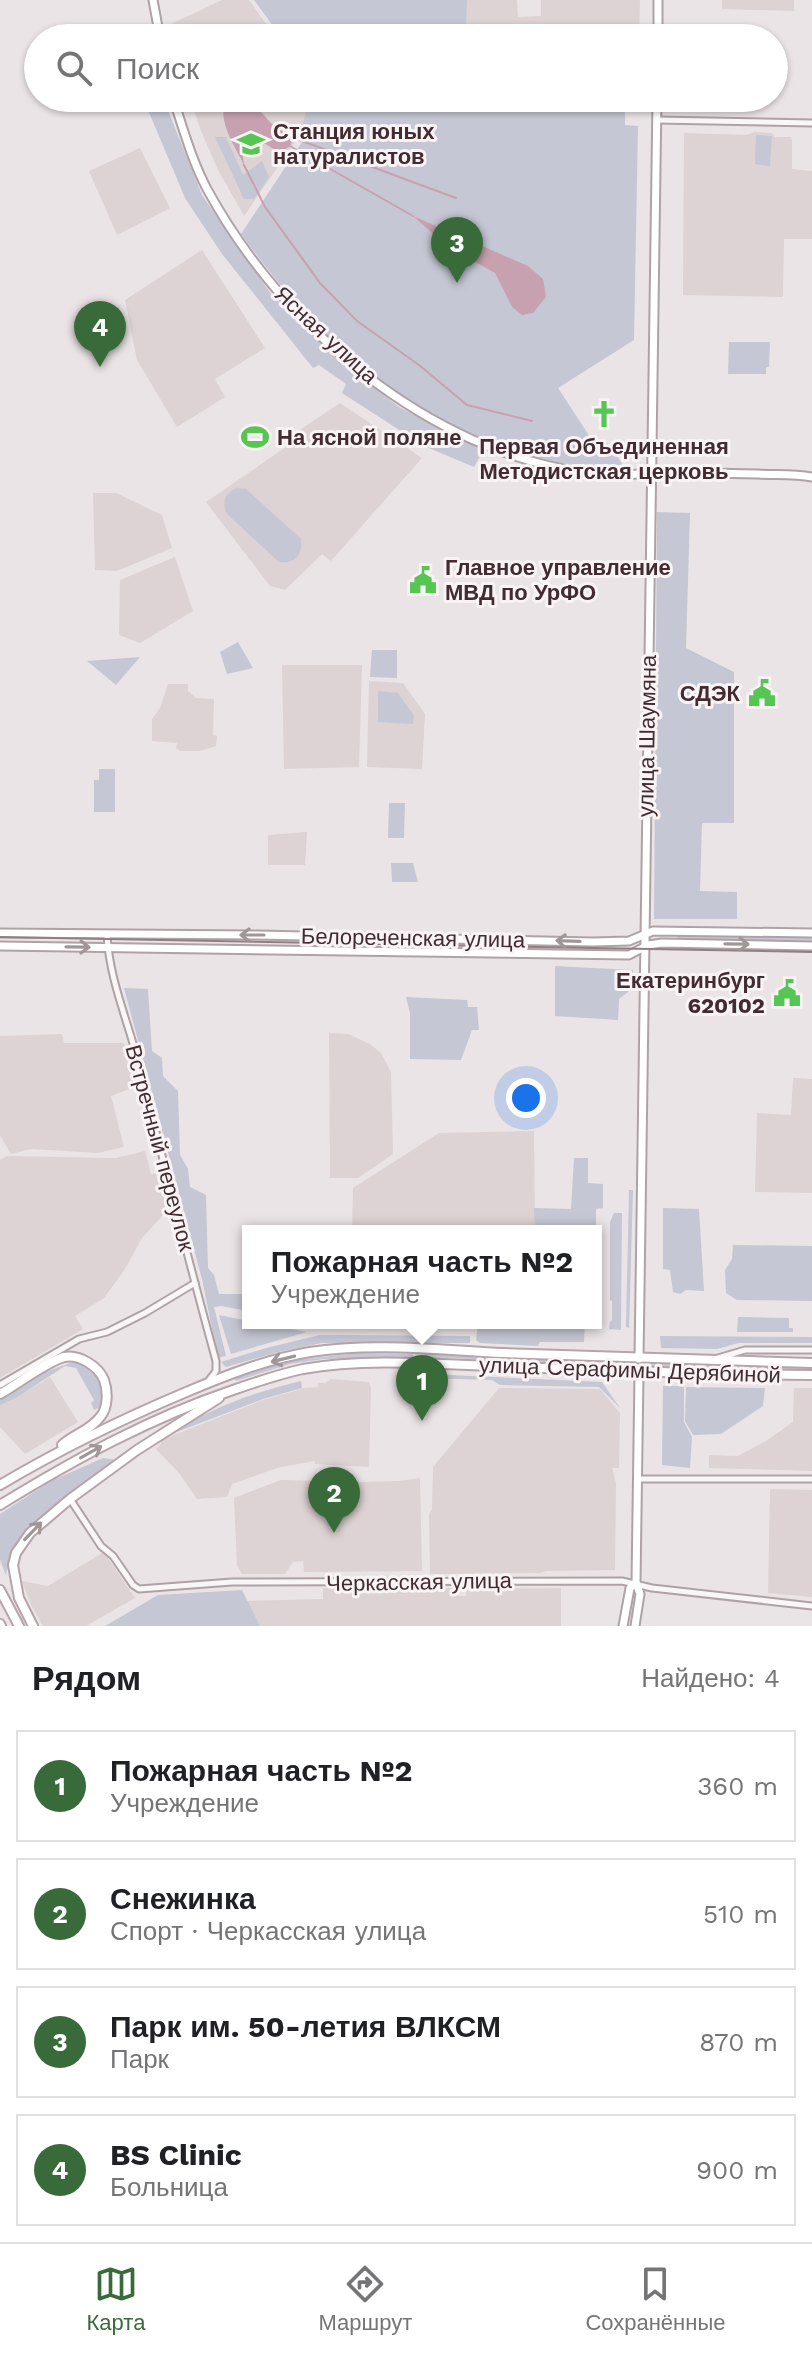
<!DOCTYPE html>
<html lang="ru">
<meta charset="utf-8">
<style>
body{margin:0;font-family:"Work Sans",sans-serif;background:#f6f6f6;color:#202124}
.you{position:absolute;left:526px;top:1098px;width:28px;height:28px;margin:-20px;border:6px solid #fff;border-radius:50%;background:#1a73e8;box-shadow:0 0 0 12px #1a73e833}
.badge{display:grid;place-items:center;width:52px;height:52px;border-radius:50%;background:#386b39;color:#fff;font-size:26px;font-weight:700}
.pin{position:absolute;translate:-50% -66px;filter:drop-shadow(0 2px 4px #0008)}
.pin::after{content:'';position:absolute;top:42px;width:28px;height:24px;background:inherit;clip-path:polygon(0 0,100% 0,50% 100%)}
.popup{position:absolute;left:242px;top:1225px;width:360px;height:104px;box-sizing:border-box;display:grid;place-content:center;border-radius:0px;background:#fff;filter:drop-shadow(0 2px 6px #0005);font-size:26px;white-space:nowrap;color:#757577}
.popup b{font-size:30px;color:#202124}
.popup::after{content:'';position:absolute;left:50%;top:100%;margin-left:-16px;border:16px solid transparent;border-top-color:#fff}
.list{margin:0;padding:0;list-style:none}
h2{display:flex;justify-content:space-between;align-items:center;height:104px;margin:0;padding:0 32px;font-size:34px}
h2 small{font-size:26px;font-weight:400;color:#757577}
.list li{display:grid;grid-template-columns:52px 1fr auto;gap:24px;align-items:center;box-sizing:border-box;height:112px;margin:0 16px 16px;padding:0 16px;border:2px solid #e0e0e0;border-radius:0px}
.list b{display:block;font-size:30px;white-space:nowrap}
.list p{margin:0;font-size:26px;white-space:nowrap;color:#757577}
.list em{font-size:26px;font-style:normal;color:#757577}
.icon{flex:none;width:44px;height:44px;fill:none;stroke:currentColor;stroke-width:2;stroke-linecap:round;stroke-linejoin:round}
.map{position:relative;flex:none;width:812px;height:1626px;overflow:hidden}
.search{position:absolute;background:#fff;box-shadow:0 2px 6px #0004;left:24px;right:24px;top:24px;height:88px;display:flex;align-items:center;gap:20px;box-sizing:border-box;padding:0 28px;border-radius:44px;color:#757577;font-size:30px}
.sheet{height:616px;background:#fff}
nav{display:flex;justify-content:space-around;align-items:center;box-sizing:border-box;height:112px;border-top:2px solid #e0e0e0;background:#fff;font-size:22px;color:#757577}
nav a{display:grid;justify-items:center;gap:4px}
nav .on{color:#386b39}
.map>svg:first-child{display:block}
</style>
<div class="map">
<svg width="812" height="1626" viewBox="0 0 812 1626">
<rect width="100%" height="100%" fill="#ebe4e6"/>
<g fill="#ddd2d4">
<polygon points="222,0 249,0 276,38 173,38 171,24"/>
<polygon points="467,0 517,0 518,17 541,16 541,0 640,0 639,38 466,38"/>
<polygon points="722,0 794,0 794,11 722,9"/>
<polygon points="190,98 319,98 322,103 244,216 218,170 201,131"/>
<polygon points="465,98 638,98 638,112 464,109"/>
<polygon points="755,132 772,133 775,137 791,137 792,140 792,169 812,171 812,239 784,239 783,297 683,295 684,133 746,135"/>
<polygon points="140,148 170,208 117,235 89,171"/>
<polygon points="202,250 265,348 215,379 225,397 177,427 137,360 125,300"/>
<polygon points="340,403 422,458 331,561 322,554 285,590 270,586 206,502 286,447 283,441"/>
<polygon points="93,493 116,493 162,515 172,548 117,571 95,570"/>
<polygon points="175,557 193,611 140,643 119,635 120,580"/>
<polygon points="282,665 362,665 359,767 284,769"/>
<polygon points="369,681 403,683 425,714 422,769 367,767"/>
<polygon points="168,684 188,684 188,691 196,698 214,699 213,735 217,736 216,746 200,751 180,751 176,748 177,743 152,741 152,719 160,708"/>
<polygon points="307,832 305,865 268,865 268,835"/>
<polygon points="329,1033 348,1034 370,1044 381,1053 391,1072 393,1154 358,1178 330,1178"/>
<polygon points="62,1034 64,1043 124,1043 137,1086 111,1096 124,1147 98,1153 31,1149 11,1154 0,1135 0,1036"/>
<polygon points="793,1078 812,1079 812,1193 755,1192 757,1113 791,1115"/>
<polygon points="534,1131 535,1229 479,1227 466,1229 465,1231 352,1231 353,1188 439,1133"/>
<polygon points="145,1151 151,1174 156,1174 167,1208 163,1215 142,1238 125,1269 104,1298 75,1316 83,1329 0,1378 0,1160 7,1156 116,1158"/>
<polygon points="50,1377 78,1422 25,1454 0,1427 0,1405 16,1398"/>
<polygon points="330,1379 369,1382 371,1388 369,1467 315,1464 314,1461 277,1468 232,1484 227,1497 197,1499 179,1473 156,1449 161,1444 161,1440 263,1400 305,1388 318,1387 318,1383 326,1383"/>
<polygon points="499,1388 600,1389 620,1413 619,1468 612,1468 616,1483 615,1570 546,1571 541,1573 430,1574 429,1514 432,1509 433,1467"/>
<polygon points="794,1388 812,1388 812,1471 709,1468 709,1455 738,1456 766,1441 793,1422"/>
<polygon points="420,1478 422,1571 304,1572 303,1561 293,1562 285,1574 242,1574 237,1565 234,1498 281,1480 358,1482 399,1481"/>
<polygon points="770,1489 812,1490 812,1597 768,1593"/>
<polygon points="104,1552 135,1598 86,1626 43,1626 30,1603 22,1581 48,1586"/>
<polygon points="323,1588 458,1588 458,1596 466,1596 467,1589 561,1588 561,1626 260,1626 246,1601 323,1599"/>
</g>
<g fill="#c5c7d4">
<polygon points="254,0 467,0 466,38 282,38"/>
<polygon points="143,98 163,98 202,195 271,294 335,357 399,407 483,451 474,467 424,446 342,393 346,384 319,365 313,368 222,254 185,198"/>
<path d="M293 98H465V109H488L466 108 467 98H563V111L625 112V125L638 126 634 340 558 388 590 437 609 444 623 465C603 464 581 466 562 463 489 449 406 406 350 357 309 322 273 278 241 234L310 130 302 127 306 112Z"/>
<polygon points="756,135 772,136 770,166 755,164"/>
<polygon points="215,137 226,137 243,175 262,161 269,177 254,199 244,199"/>
<polygon points="729,342 770,342 769,367 766,367 766,374 728,374"/>
<path d="M237 488 246 489 301 539C303 554 295 564 279 562L227 514C221 502 225 493 237 488Z"/>
<polygon points="657,512 690,513 686,648 734,672 734,823 702,823 700,891 737,892 737,919 654,919"/>
<polygon points="238,642 253,668 227,674 220,652"/>
<polygon points="372,650 397,650 397,678 370,677"/>
<polygon points="140,657 116,685 87,661"/>
<polygon points="378,691 398,693 414,716 413,724 378,722"/>
<polygon points="99,769 115,769 115,812 94,812 94,780 99,780"/>
<polygon points="389,803 405,803 404,838 388,838"/>
<polygon points="391,863 413,863 418,882 392,882"/>
<polygon points="678,935 812,937 812,942 677,940"/>
<polygon points="555,966 633,970 633,988 619,999 618,1020 555,1016"/>
<polygon points="124,988 148,989 152,1051 162,1058 163,1076 178,1091 180,1155 188,1169 190,1187 206,1195 208,1268 214,1275 219,1294 248,1294 248,1311 221,1306 214,1307 226,1356 218,1358 202,1279"/>
<polygon points="406,997 467,1000 468,1007 477,1007 479,1030 472,1030 461,1060 410,1059 410,1013"/>
<polygon points="574,1158 588,1158 588,1183 603,1184 603,1208 596,1209 596,1231 535,1229 534,1208 571,1209"/>
<polygon points="629,1190 633,1190 629,1328 626,1327"/>
<polygon points="663,1208 699,1209 704,1291 686,1290 680,1294 673,1292 670,1270 663,1269"/>
<polygon points="614,1213 622,1213 621,1330 609,1329 610,1322 612,1320 612,1301 610,1300 610,1222"/>
<polygon points="733,1245 812,1246 812,1301 737,1300 726,1293 725,1270 732,1259"/>
<polygon points="219,1315 248,1321 248,1323 260,1323 307,1332 231,1354"/>
<polygon points="738,1317 789,1318 789,1328 793,1328 793,1332 737,1332"/>
<polygon points="312,1323 453,1323 443,1328 345,1327"/>
<polygon points="478,1323 585,1323 584,1342 540,1342 538,1346 480,1343 476,1340"/>
<polygon points="320,1335 335,1335 470,1336 470,1343 322,1343 278,1352 226,1367 221,1362 266,1348"/>
<polygon points="660,1336 812,1337 812,1343 738,1343 717,1349 661,1348"/>
<polygon points="357,1353 413,1354 413,1357 324,1359 290,1364 236,1381 234,1377 288,1361"/>
<polygon points="425,1354 580,1360 580,1364 424,1357"/>
<path d="M73 1362C99 1369 105 1381 102 1406L94 1410 91 1403 94 1400 76 1368 65 1366 16 1398 0 1405V1400L45 1372Z"/>
<polygon points="651,1363 812,1366 812,1371 651,1368 648,1365"/>
<polygon points="428,1374 602,1382 620,1408 599,1387 500,1385 492,1380 424,1378"/>
<path d="M301 1381 302 1388 263 1399 166 1436C210 1409 250 1393 301 1381Z"/>
<polygon points="663,1386 684,1386 684,1422 692,1437 690,1468 662,1465"/>
<polygon points="686,1387 765,1388 763,1406 721,1434 693,1435 685,1421"/>
<path d="M103 1458 117 1460 30 1526C13 1544 11 1552 6 1575L0 1560V1514L51 1481Z"/>
<polygon points="242,1590 260,1626 105,1626 158,1595"/>
</g>
<g fill="#c8a1b0">
<path d="M227 98C255 98 254 106 271 123 277 129 287 134 294 138L290 146 280 153 251 135 240 136 244 165C235 146 215 118 227 98Z"/>
<polygon points="413,216 528,266 543,279 546,297 533,313 522,315 512,307 495,273 447,246"/>
</g>
<g fill="none" stroke-linecap="round" stroke-linejoin="round">
<g stroke="#c8a1b0" stroke-width="2">
<polyline points="294,138 456,198"/>
<polyline points="290,146 413,216"/>
<polyline points="244,165 265,207 320,283 357,321 419,365 467,405 532,421"/>
</g>
<g stroke="#aea2a5" stroke-width="9">
<g id="street">
<polyline points="657,120 812,123"/>
<path d="M107 934C109 979 128 1021 139 1065 164 1164 189 1263 216 1361V1371L209 1380"/>
<polyline points="718,1358 745,1350 812,1350"/>
<polyline points="0,1385 79,1339 107,1332 145,1313 195,1283"/>
<polyline points="637,1479 812,1479"/>
<polyline points="70,1499 101,1546 113,1556 133,1585 139,1589 232,1582 622,1581 652,1588 812,1606"/>
</g>
</g>
<g stroke="#aea2a5" stroke-width="11">
<g id="secondary">
<polyline points="153,0 160,38"/>
<polyline points="658,38 658,0"/>
<path d="M173 98C183 128 192 161 207 189 282 327 428 452 588 473 614 476 640 474 666 473 697 472 727 474 758 474 776 475 794 474 812 477"/>
<polyline points="0,933 257,935 593,942 629,941 653,931 812,933"/>
<polyline points="0,946 629,955 648,945 662,943 812,946"/>
<polyline points="639,1359 657,98"/>
<polyline points="623,1626 630,1588 636,1583"/>
<polyline points="635,1626 640,1594 636,1583 639,1373"/>
</g>
</g>
<g stroke="#b6a4a9" stroke-width="12">
<g id="primary">
<path d="M0 1394C16 1385 48 1361 64 1357 80 1354 99 1367 104 1380 108 1391 108 1407 101 1416 91 1430 74 1434 62 1445"/>
<path d="M0 1485C59 1450 120 1420 184 1393 224 1376 267 1359 310 1352 372 1342 441 1350 503 1353 606 1357 709 1360 812 1363"/>
<path d="M0 1505C75 1459 150 1418 233 1390 256 1382 279 1374 303 1369 370 1357 446 1365 515 1367 614 1371 713 1374 812 1375"/>
<polyline points="0,1590 19,1626"/>
<polyline points="0,1624 1,1626"/>
<polyline points="33,1626 19,1598 13,1565 16,1553 30,1533 70,1499 137,1450 219,1398"/>
</g>
</g>
<use href="#street" stroke="#f9f6f7" stroke-width="5"/>
<use href="#secondary" stroke="#fff" stroke-width="7"/>
<use href="#primary" stroke="#fff" stroke-width="8"/>
<polyline stroke="#937e84" stroke-width="2" points="0,937 812,952"/>
</g>
<defs><path id="oneway-shaft" d="M-6 0H5M1.5-3L5.5 0L1.5 3" fill="none" stroke-width="1.6" stroke-linecap="round" stroke-linejoin="round" transform="scale(2)"/></defs>
<g stroke="#a09698">
<use href="#oneway-shaft" transform="translate(252 935) rotate(-180)"/>
<use href="#oneway-shaft" transform="translate(568 941) rotate(-178)"/>
<use href="#oneway-shaft" transform="translate(737 944) rotate(1)"/>
<use href="#oneway-shaft" transform="translate(78 947) rotate(1)"/>
<use href="#oneway-shaft" transform="translate(283 1359) rotate(166)"/>
<use href="#oneway-shaft" transform="translate(91 1452) rotate(-29)"/>
<use href="#oneway-shaft" transform="translate(33 1531) rotate(-46)"/>
</g>
<defs>
<g id="university-bare" transform="scale(2.16)"><path d="M0-5L7-2L0 1L-7-2ZM-4 1L0 2.5L4 1V4Q0 6-4 4Z" fill="#56c652" stroke="#f8f3f5" stroke-width="2.5" paint-order="stroke"/></g>
<g id="church-bare" transform="scale(2.16)"><path d="M-1.2-6h2.4v3.5h3.3v2.4h-3.3V6h-2.4V-.1h-3.3v-2.4h3.3Z" fill="#56c652" stroke="#f8f3f5" stroke-width="2.5" paint-order="stroke"/></g>
<g id="stadium-bare" transform="scale(2.16)"><path d="M0-5a6.5 5 0 1 0 0 10a6.5 5 0 1 0 0-10ZM-3.5-1.8h7v3.6h-7Z" fill="#56c652" stroke="#f8f3f5" stroke-width="2.5" paint-order="stroke"/></g>
<g id="civic-bare" transform="scale(2.16)"><path d="M-.6-6.5H3V-4.5H.6V-3L4-1V1h2V6H-6V1h2V-1L-.6-3ZM-1.2 2.5V6h2.4V2.5Z" fill="#56c652" stroke="#f8f3f5" stroke-width="2.5" paint-order="stroke"/></g>
</defs>
<g fill-rule="evenodd">
<use href="#university-bare" x="251" y="144"/>
<use href="#church-bare" x="604" y="414"/>
<use href="#stadium-bare" x="255" y="437"/>
<use href="#civic-bare" x="423" y="580"/>
<use href="#civic-bare" x="762" y="693"/>
<use href="#civic-bare" x="787" y="993"/>
</g>
<g text-anchor="middle" dominant-baseline="central" stroke-width="6" stroke-linejoin="round" paint-order="stroke">
<g font-size="22" font-weight="bold" fill="#422c32" stroke="#f8f3f5" text-anchor="start">
<text x="273" y="131">Станция юных<tspan x="273" dy="25">натуралистов</tspan></text>
<text x="277" y="437">На ясной поляне</text>
<text x="604" y="446" text-anchor="middle">Первая Объединенная<tspan x="604" dy="25">Методистская церковь</tspan></text>
<text x="445" y="567">Главное управление<tspan x="445" dy="25">МВД по УрФО</tspan></text>
<text x="740" y="693" text-anchor="end">СДЭК</text>
<text x="765" y="980" text-anchor="end">Екатеринбург<tspan x="765" dy="25">620102</tspan></text>
</g>
<g font-size="22" fill="#422c32" stroke="#f8f3f5">
<text transform="translate(326 335) rotate(43)">Ясная улица</text>
<text transform="translate(647 736) rotate(-89)">улица Шаумяна</text>
<text transform="translate(413 938) rotate(1)">Белореченская улица</text>
<text transform="translate(160 1148) rotate(75)">Встречный переулок</text>
<text transform="translate(630 1370) rotate(2)">улица Серафимы Дерябиной</text>
<text transform="translate(419 1582) rotate(-1)">Черкасская улица</text>
</g>
</g>
</svg>
<div class="you"></div>
<div class="pin badge" style="left:422px;top:1421px">1</div>
<div class="popup"><b>Пожарная часть №2</b>Учреждение</div>
<div class="pin badge" style="left:334px;top:1533px">2</div>
<div class="pin badge" style="left:457px;top:283px">3</div>
<div class="pin badge" style="left:100px;top:367px">4</div>
<div class="search"><svg class="icon" aria-label="search" viewBox="0 0 24 24"><circle cx="10" cy="10" r="6"/><path d="M15 15l6 6"/></svg>Поиск</div>
</div>
<section class="sheet">
<h2>Рядом<small>Найдено: 4</small></h2>
<ul class="list">
<li><span class="badge">1</span><div><b>Пожарная часть №2</b><p>Учреждение</p></div><em>360 m</em></li>
<li><span class="badge">2</span><div><b>Снежинка</b><p>Спорт · Черкасская улица</p></div><em>510 m</em></li>
<li><span class="badge">3</span><div><b>Парк им. 50-летия ВЛКСМ</b><p>Парк</p></div><em>870 m</em></li>
<li><span class="badge">4</span><div><b>BS Clinic</b><p>Больница</p></div><em>900 m</em></li>
</ul>
</section>
<nav>
<a class="on"><svg class="icon" aria-label="map" viewBox="0 0 24 24"><path d="M3 6l6-2 6 2 6-2v14l-6 2-6-2-6 2zM9 4v14M15 6v14"/></svg>Карта</a>
<a><svg class="icon" aria-label="directions" viewBox="0 0 24 24"><path d="M12 3l9 9-9 9-9-9zM9 14v-3h6M13 9l2 2-2 2"/></svg>Маршрут</a>
<a><svg class="icon" aria-label="saved" viewBox="0 0 24 24"><path d="M7 4h10v16l-5-4-5 4z"/></svg>Сохранённые</a>
</nav>
